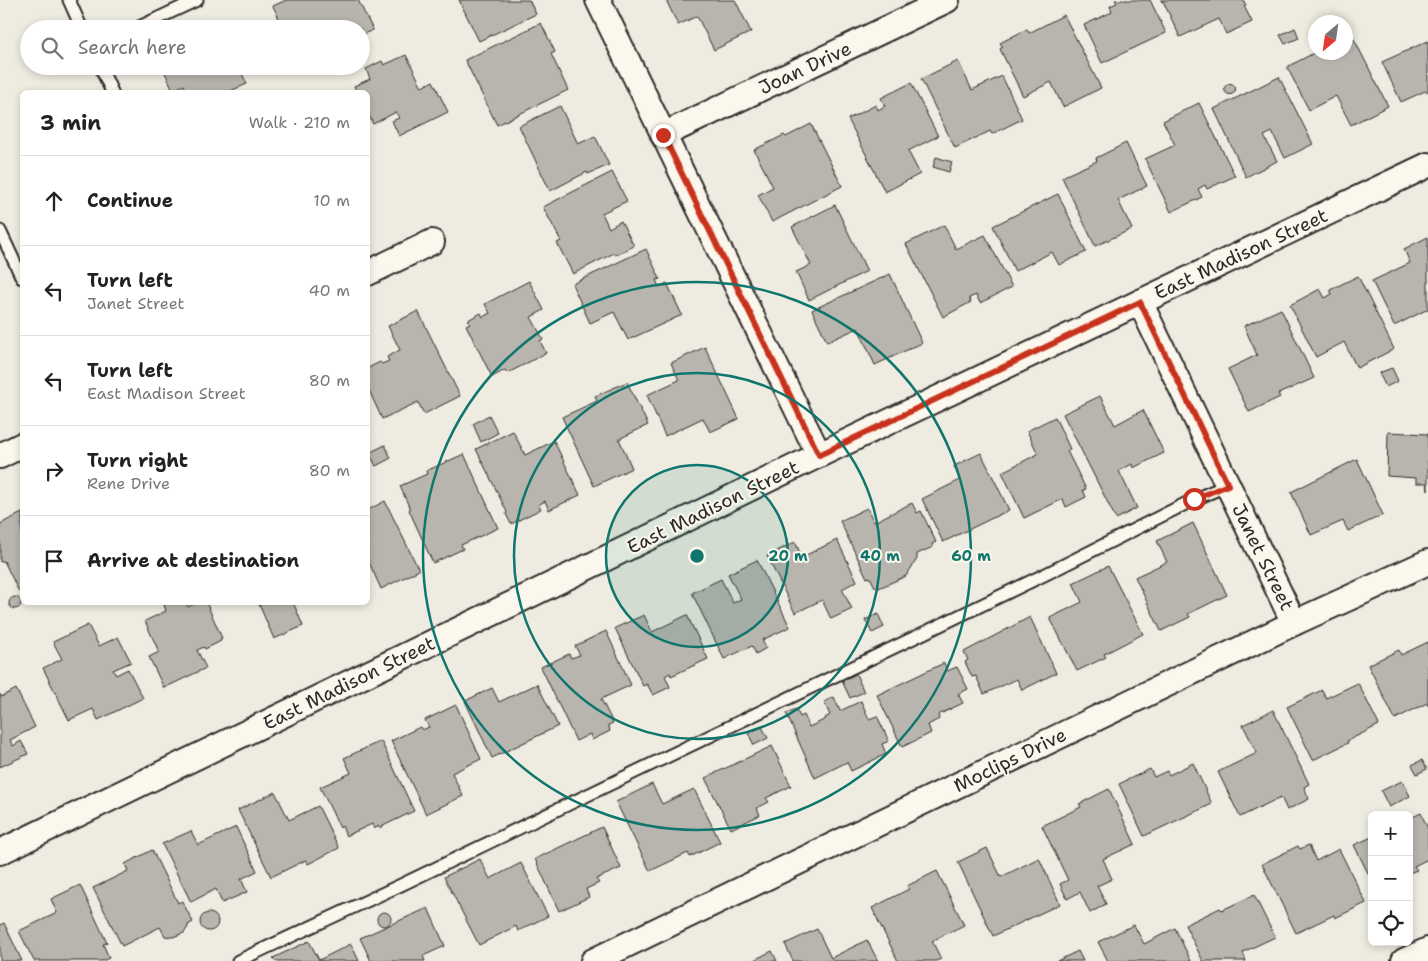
<!DOCTYPE html>
<meta charset="utf-8">
<style>
body{margin:0;font-family:"Shantell Sans",sans-serif;background:#f2f2f2;color:#222}
.controls{position:absolute;right:15px;bottom:15px;display:grid;overflow:hidden;border-radius:8px;box-shadow:0 2px 8px #0003}
.controls button{width:45px;height:45px;display:grid;place-items:center;padding:0;border:0;border-bottom:1px solid #e0e0e0;background:#fff;color:#222;font:25px sans-serif}
.compass{position:absolute;left:1308px;top:15px;width:45px;height:45px;border-radius:50%;background:#fff;box-shadow:0 2px 8px #0003;rotate:209deg}
.stop{position:absolute;width:15px;height:15px;margin:-11px;border:4px solid #c8321e;border-radius:50%;background:#fff}
.stop.end{background:#c8321e;border-color:#fff;box-shadow:0 1px 5px #0008}
.list{margin:0;padding:0;list-style:none}
h2{display:flex;justify-content:space-between;align-items:center;height:65px;margin:0;padding:0 20px;font-size:21px}
h2 small{font-size:16px;font-weight:400;color:#767676}
.list li{display:grid;grid-template-columns:32px 1fr auto;gap:15px;align-items:center;box-sizing:border-box;height:90px;padding:0 20px;border-top:1px solid #e0e0e0}
.list b{display:block;font-size:19px;white-space:nowrap}
.list p{margin:0;font-size:16px;white-space:nowrap;color:#767676}
.list em{font-size:16px;font-style:normal;color:#767676}
.icon{flex:none;width:28px;height:28px;fill:none;stroke:currentColor;stroke-width:2;stroke-linecap:round;stroke-linejoin:round}
.map{position:relative;flex:none;width:1428px;height:961px;overflow:hidden}
.search{position:absolute;background:#fff;box-shadow:0 2px 8px #0003;left:20px;top:20px;width:350px;height:55px;display:flex;align-items:center;gap:12px;box-sizing:border-box;padding:0 18px;border-radius:28px;color:#767676;font-size:19px}
.panel{position:absolute;background:#fff;box-shadow:0 2px 8px #0003;left:20px;top:90px;width:350px;height:515px;border-radius:8px}
.map>svg:first-child{display:block}
</style>
<div class="map">
<svg width="1428" height="961" viewBox="0 0 1428 961">
<rect width="100%" height="100%" fill="#eeebe0"/>
<filter id="ink" filterUnits="userSpaceOnUse"><feTurbulence type="fractalNoise" baseFrequency=".02" numOctaves="2"/><feDisplacementMap in="SourceGraphic" scale="10" xChannelSelector="R" yChannelSelector="G"/><feConvolveMatrix kernelMatrix="1 2 1 2 8 2 1 2 1" color-interpolation-filters="sRGB"/></filter>
<g filter="url(#ink)">
<g fill="#b8b5ae" stroke="#2b2b2b">
<polygon points="286,0 358,0 373,30 361,35 361,29 284,29 273,6"/>
<polygon points="459,0 529,0 536,14 479,41"/>
<polygon points="666,0 735,0 751,32 714,50 697,16 678,25"/>
<polygon points="1115,0 1150,0 1166,33 1102,63 1084,25 1112,12 1110,6 1117,3"/>
<polygon points="1161,0 1243,0 1246,5 1244,6 1252,22 1226,34 1219,19 1180,37 1163,1 1162,2"/>
<polygon points="1064,15 1101,88 1063,107 1051,82 1023,96 1000,49 1003,47 1000,43 1027,29 1029,33"/>
<polygon points="541,23 555,52 551,54 568,90 497,125 465,60"/>
<polygon points="1295,28 1299,38 1285,44 1280,35"/>
<polygon points="1346,28 1352,40 1354,39 1388,106 1351,125 1336,96 1309,110 1287,67 1316,52 1319,55 1325,52 1346,52"/>
<polygon points="1428,41 1428,91 1426,92 1425,91 1401,102 1382,62"/>
<polygon points="406,55 422,87 433,81 448,112 399,136 392,121 399,118 396,112 373,124 368,113 368,92 357,92 354,86 370,79 366,69 382,61 384,65"/>
<polygon points="958,61 972,90 1002,76 1022,119 992,134 990,131 955,148 921,79"/>
<polygon points="162,66 238,66 247,84 228,92 183,92 186,91 184,85 173,90"/>
<polygon points="1279,77 1313,144 1285,158 1272,132 1264,136 1277,161 1246,177 1214,109"/>
<polygon points="911,83 938,136 908,151 920,174 885,192 848,119 876,105 878,110 885,106 881,98"/>
<circle cx="1230" cy="89" r="5.5"/>
<polygon points="1199,103 1235,176 1207,189 1205,185 1198,189 1202,197 1171,212 1145,159 1175,145 1163,121"/>
<polygon points="560,106 578,144 595,136 609,165 588,174 587,172 550,191 519,126"/>
<polygon points="811,124 842,186 772,222 758,195 773,187 754,150 784,135 786,137"/>
<polygon points="1126,143 1147,186 1118,200 1132,229 1095,246 1062,177 1097,161 1096,158"/>
<polygon points="936,157 952,162 949,172 933,167"/>
<polygon points="612,172 627,201 602,213 609,228 621,221 634,246 615,255 614,253 573,274 557,243 561,241 543,207"/>
<polygon points="1058,194 1086,252 1059,265 1052,252 1015,271 993,226"/>
<polygon points="835,205 867,271 809,300 796,272 811,265 792,227"/>
<polygon points="944,225 956,249 985,235 1012,287 980,303 976,295 969,298 971,302 943,317 906,244"/>
<polygon points="1428,237 1428,309 1394,326 1372,281 1410,263 1404,249"/>
<polygon points="646,249 660,279 656,280 659,287 667,283 682,315 628,340 614,312 590,323 572,284"/>
<polygon points="890,274 922,343 875,365 858,328 827,342 812,310"/>
<polygon points="1358,276 1394,349 1357,368 1344,342 1316,357 1290,305 1320,289 1325,298 1332,294 1330,290"/>
<polygon points="529,281 544,310 531,317 543,339 540,341 546,353 508,373 505,370 492,377 466,325 470,323 468,320 481,313 483,317 490,313 485,304"/>
<polygon points="1281,309 1314,378 1278,394 1280,397 1249,412 1228,369 1257,355 1244,326"/>
<polygon points="418,311 460,396 424,414 418,402 382,419 368,388 368,368 380,362 382,364 389,361 387,357 400,350 388,326"/>
<polygon points="705,347 739,419 710,432 703,418 665,436 647,395 679,380 671,363"/>
<polygon points="1392,368 1398,381 1386,387 1379,373"/>
<polygon points="627,382 648,425 619,439 632,468 594,486 562,417 597,401 595,396"/>
<polygon points="1100,396 1115,425 1143,410 1164,453 1133,468 1132,464 1119,471 1137,508 1116,519 1063,414"/>
<polygon points="489,415 498,433 481,442 473,424"/>
<polygon points="1055,417 1070,449 1067,451 1086,489 1083,490 1086,497 1066,507 1063,499 1024,518 1002,472 1038,454 1027,431"/>
<polygon points="513,431 525,455 554,441 580,495 549,510 545,501 538,505 541,509 511,524 506,514 507,512 476,449"/>
<polygon points="1388,432 1428,434 1428,491 1427,483 1416,483 1416,478 1387,476"/>
<polygon points="385,445 391,458 376,466 369,453"/>
<polygon points="981,453 1009,510 943,542 922,499 960,480 954,466"/>
<polygon points="464,454 498,528 461,545 463,549 433,563 409,510 410,509 400,486 427,474 426,471"/>
<polygon points="1357,459 1383,515 1348,531 1343,521 1311,535 1291,492"/>
<polygon points="385,501 419,570 381,589 368,560 368,510"/>
<polygon points="912,503 917,513 921,511 936,542 932,544 933,547 917,554 917,559 906,576 879,588 875,587 870,577 867,578 840,521 867,508 874,522"/>
<polygon points="22,513 22,590 19,592 4,561 0,562 0,524"/>
<polygon points="1193,523 1227,595 1188,614 1190,617 1161,631 1135,577 1167,562 1157,541"/>
<polygon points="837,540 857,581 842,589 852,609 831,619 822,600 795,613 767,556 795,542 802,557"/>
<polygon points="757,560 790,627 762,640 766,648 756,654 752,646 724,659 692,593 721,579 733,603 741,599 728,574"/>
<polygon points="1108,566 1143,634 1104,654 1106,657 1077,671 1050,618 1082,602 1073,583"/>
<circle cx="15" cy="603" r="6"/>
<polygon points="170,602 186,602 188,607 198,602 206,602 222,638 220,639 221,641 205,649 204,647 197,650 206,668 164,688 149,657 159,652 145,621 166,611 164,605"/>
<polygon points="258,602 293,602 303,626 274,639"/>
<polygon points="878,614 884,627 872,633 865,620"/>
<polygon points="644,615 652,632 687,615 708,659 671,676 670,673 665,676 670,687 653,695 647,684 643,686 615,628"/>
<polygon points="1030,617 1056,673 1022,690 1017,679 984,694 976,676 972,677 965,662 968,660 964,652"/>
<polygon points="88,625 99,646 118,637 131,662 113,670 116,675 128,669 143,698 98,720 93,709 69,720 43,668 62,659 53,642"/>
<polygon points="606,631 631,685 601,699 613,723 608,725 610,731 592,740 590,734 576,741 541,667 569,654 571,658 580,655 575,646"/>
<polygon points="1428,642 1428,706 1427,703 1395,719 1368,665 1399,650 1401,655"/>
<polygon points="944,663 947,671 957,667 968,689 958,694 963,703 938,715 939,719 928,725 931,733 902,747 877,695"/>
<polygon points="856,674 864,692 850,698 842,681"/>
<polygon points="1358,683 1379,725 1347,741 1348,743 1313,760 1287,707 1322,690 1326,698"/>
<polygon points="537,684 558,726 492,758 465,701 492,688 499,702"/>
<polygon points="16,689 35,727 10,740 13,746 21,741 28,754 0,767 0,694 1,697"/>
<polygon points="834,697 840,711 861,701 869,719 877,716 889,741 882,744 886,754 851,771 847,762 815,778 786,713 796,709 800,717 804,715 809,727 826,719 825,718 830,715 824,702"/>
<polygon points="456,705 481,759 452,773 463,796 426,814 391,741 420,727 422,730 429,727 425,720"/>
<polygon points="1273,710 1309,784 1304,787 1309,799 1287,810 1281,797 1240,817 1218,772 1257,753 1243,725"/>
<polygon points="762,727 768,738 754,745 748,733"/>
<polygon points="381,741 414,811 379,828 379,826 374,829 372,824 346,836 342,826 340,828 320,787 351,773 344,758"/>
<polygon points="772,746 791,786 766,798 769,802 757,808 760,815 731,829 705,778"/>
<polygon points="1422,760 1427,769 1417,774 1412,765"/>
<polygon points="1193,763 1212,804 1144,836 1119,784 1150,769 1154,777 1167,771 1169,775"/>
<polygon points="1402,781 1410,796 1389,807 1381,791"/>
<polygon points="652,784 662,804 694,789 720,842 690,857 688,853 650,871 616,802"/>
<polygon points="1109,789 1135,844 1103,859 1112,879 1097,886 1106,904 1090,913 1080,892 1067,899 1060,884 1068,880 1042,826 1081,807 1079,804"/>
<polygon points="275,792 289,820 318,806 339,848 308,864 306,860 271,877 238,810"/>
<polygon points="1421,813 1428,829 1428,859 1414,866 1417,870 1409,873 1409,819"/>
<polygon points="236,827 257,871 241,879 247,892 222,903 216,889 191,902 162,844 191,831 198,845"/>
<polygon points="602,827 621,868 596,879 599,883 586,889 589,897 559,911 535,859"/>
<polygon points="1372,837 1372,881 1354,845"/>
<polygon points="1309,845 1316,861 1339,849 1366,903 1335,918 1334,915 1296,933 1262,864 1298,846 1300,849"/>
<polygon points="987,848 1001,877 1039,858 1060,904 993,936 958,862"/>
<polygon points="152,850 178,903 182,901 193,922 188,925 188,927 184,933 173,937 165,936 160,927 122,946 93,888 128,871 125,864"/>
<polygon points="480,859 490,879 521,863 548,916 518,931 516,926 479,945 444,877"/>
<polygon points="937,871 964,925 932,941 941,959 936,961 898,961 872,908 909,889 907,886"/>
<polygon points="80,885 107,943 103,944 109,958 102,961 34,961 19,931 57,913 51,899"/>
<polygon points="1254,895 1275,937 1243,952 1246,961 1203,961 1185,925 1220,908 1222,910"/>
<polygon points="428,908 445,946 423,956 425,961 371,961 360,938"/>
<circle cx="384" cy="919" r="7"/>
<circle cx="209" cy="922" r="9"/>
<polygon points="4,923 22,961 0,961 0,925"/>
<polygon points="1134,925 1144,944 1175,928 1191,961 1108,961 1098,942"/>
<polygon points="817,929 831,958 867,940 878,961 793,961 785,944"/>
<polygon points="309,941 319,960 351,944 359,961 275,961 273,958"/>
<polygon points="772,951 777,961 752,961"/>
<polygon points="1078,951 1083,961 1057,961"/>
</g>
<g fill="none" stroke-linecap="round" stroke-linejoin="round">
<g stroke="#2b2b2b" stroke-width="15">
<g id="service">
<polyline points="69,0 82,29"/>
<polyline points="135,29 197,0"/>
<polyline points="100,66 112,92"/>
<polyline points="0,231 22,278"/>
<polyline points="238,961 403,884 1046,574 1195,499 1228,485"/>
</g>
</g>
<g stroke="#2b2b2b" stroke-width="28">
<g id="minor">
<polyline points="598,0 819,455"/>
<polyline points="663,135 947,0"/>
<polyline points="368,273 432,242"/>
<polyline points="1140,302 1294,623"/>
<polyline points="0,456 22,445"/>
<polyline points="0,852 819,455 1428,165"/>
<polyline points="593,961 1294,623 1428,562"/>
<polyline points="1404,961 1428,950"/>
</g>
</g>
<use href="#service" stroke="#fbf7ec" stroke-width="11"/>
<use href="#minor" stroke="#fbf7ec" stroke-width="24"/>
</g>
</g>
<g fill="none" stroke-linecap="round" stroke-linejoin="round" filter="url(#ink)">
<polyline stroke="#c8321e" stroke-width="6" points="663,135 819,455 1140,302 1228,485 1194,499"/>
</g>
<circle cx="697" cy="556" r="91" fill="#0f766e" fill-opacity=".12"/>
<g fill="none" stroke="#0f766e" stroke-width="2.5">
<circle cx="697" cy="556" r="91"/>
<circle cx="697" cy="556" r="183"/>
<circle cx="697" cy="556" r="274"/>
</g>
<g text-anchor="middle" dominant-baseline="central" stroke-width="4" stroke-linejoin="round" paint-order="stroke">
<g font-size="19" fill="#2b2b2b" stroke="#fbf7ec">
<text transform="translate(805 68) rotate(-25)">Joan Drive</text>
<text transform="translate(1241 254) rotate(-25)">East Madison Street</text>
<text transform="translate(713 507) rotate(-26)">East Madison Street</text>
<text transform="translate(1263 557) rotate(64)">Janet Street</text>
<text transform="translate(349 683) rotate(-26)">East Madison Street</text>
<text transform="translate(1010 760) rotate(-26)">Moclips Drive</text>
</g>
</g>
<circle cx="697" cy="556" r="8" fill="#0f766e" stroke="#fbf7ec" stroke-width="2.5"/>
<g font-size="15" text-anchor="middle" font-weight="bold" fill="#0f766e" stroke="#fbf7ec" stroke-width="4" stroke-linejoin="round" paint-order="stroke">
<text x="788" y="561">20 m</text>
<text x="880" y="561">40 m</text>
<text x="971" y="561">60 m</text>
</g>
</svg>
<div class="controls">
<button>+</button>
<button>−</button>
<button><svg class="icon" aria-label="locate" viewBox="0 0 24 24"><circle cx="12" cy="12" r="6"/><path d="M12 2v4M12 18v4M2 12h4M18 12h4"/></svg></button>
</div>
<svg class="compass" viewBox="-18 -18 36 36"><path d="M0-13l5 13h-10z" fill="#e53935"/><path d="M0 13l5-13h-10z" fill="#767676"/></svg>
<div class="stop" style="left:1194px;top:499px"></div>
<div class="stop end" style="left:663px;top:135px"></div>
<div class="search"><svg class="icon" aria-label="search" viewBox="0 0 24 24"><circle cx="10" cy="10" r="6"/><path d="M15 15l6 6"/></svg>Search here</div>
<section class="panel">
<h2>3 min<small>Walk · 210 m</small></h2>
<ul class="list">
<li><svg class="icon" aria-label="ahead" viewBox="0 0 24 24"><path d="M12 20V5M6 11l6-6 6 6"/></svg><div><b>Continue</b></div><em>10 m</em></li>
<li><svg class="icon" aria-label="left" viewBox="0 0 24 24"><path d="M17 20v-9H6M10 6l-5 5 5 5"/></svg><div><b>Turn left</b><p>Janet Street</p></div><em>40 m</em></li>
<li><svg class="icon" aria-label="left" viewBox="0 0 24 24"><path d="M17 20v-9H6M10 6l-5 5 5 5"/></svg><div><b>Turn left</b><p>East Madison Street</p></div><em>80 m</em></li>
<li><svg class="icon" aria-label="right" viewBox="0 0 24 24"><path d="M7 20v-9h11M14 6l5 5-5 5"/></svg><div><b>Turn right</b><p>Rene Drive</p></div><em>80 m</em></li>
<li><svg class="icon" aria-label="arrive" viewBox="0 0 24 24"><path d="M6 21V4h12l-3 4 3 4H6"/></svg><div><b>Arrive at destination</b></div></li>
</ul>
</section>
</div>
